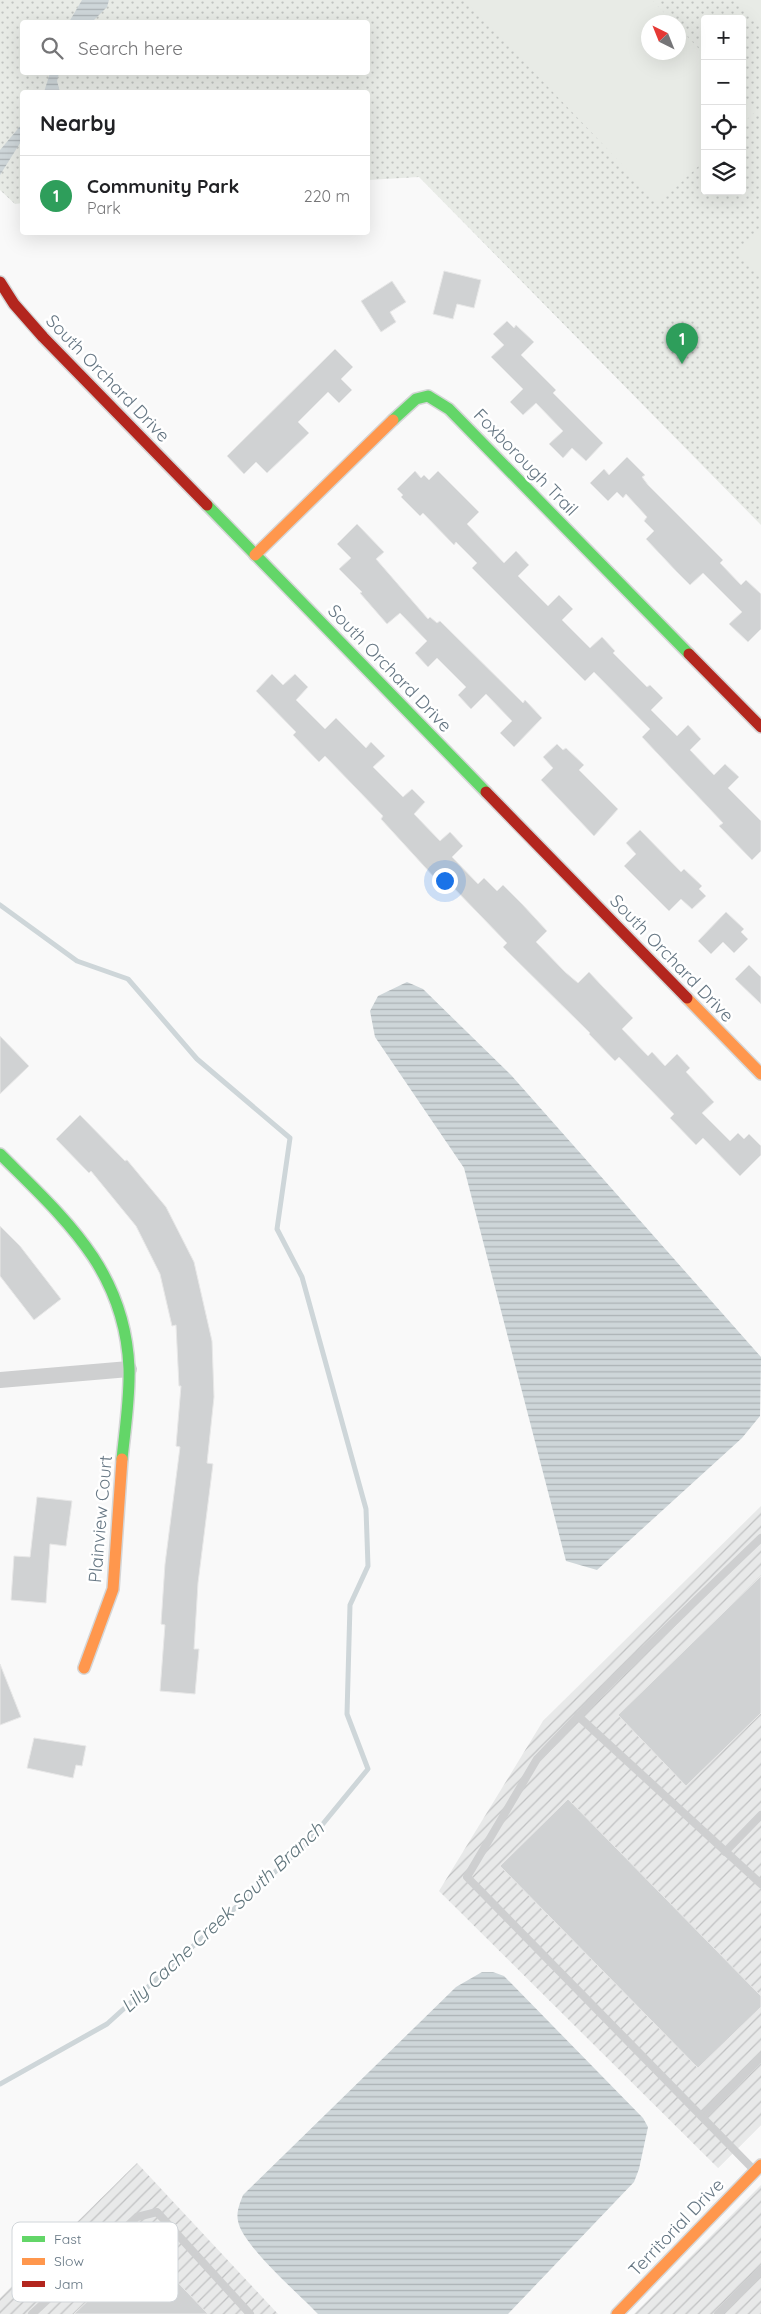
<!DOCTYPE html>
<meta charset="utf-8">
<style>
body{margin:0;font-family:Quicksand,sans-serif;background:#f2f2f2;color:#202124}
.controls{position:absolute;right:15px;top:15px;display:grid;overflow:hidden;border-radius:5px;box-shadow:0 5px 20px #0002}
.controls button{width:45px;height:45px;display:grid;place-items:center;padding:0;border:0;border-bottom:1px solid #e0e0e0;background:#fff;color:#202124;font:25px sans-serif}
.compass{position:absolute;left:641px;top:15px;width:45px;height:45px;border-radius:50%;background:#fff;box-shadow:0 5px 20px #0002;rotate:317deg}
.you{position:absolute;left:444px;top:880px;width:18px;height:18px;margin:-12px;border:4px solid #fff;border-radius:50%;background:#1a73e8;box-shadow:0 0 0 8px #1a73e833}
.badge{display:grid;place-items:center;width:32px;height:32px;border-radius:50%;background:#565c61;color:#fff;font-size:16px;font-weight:700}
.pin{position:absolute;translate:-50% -41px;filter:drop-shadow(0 1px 2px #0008)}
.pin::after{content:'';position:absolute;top:26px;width:18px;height:15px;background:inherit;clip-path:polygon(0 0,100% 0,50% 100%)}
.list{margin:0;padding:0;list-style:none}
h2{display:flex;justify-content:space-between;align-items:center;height:65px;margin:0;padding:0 20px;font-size:21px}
h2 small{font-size:16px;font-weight:400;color:#757577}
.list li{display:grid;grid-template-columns:32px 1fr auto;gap:15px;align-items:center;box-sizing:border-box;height:80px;padding:0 20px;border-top:1px solid #e0e0e0}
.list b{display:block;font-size:19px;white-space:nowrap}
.list p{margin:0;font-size:16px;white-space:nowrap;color:#757577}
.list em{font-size:16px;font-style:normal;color:#757577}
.icon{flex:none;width:28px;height:28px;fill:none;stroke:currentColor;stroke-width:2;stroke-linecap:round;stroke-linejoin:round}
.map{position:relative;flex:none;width:761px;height:2314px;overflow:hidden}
.search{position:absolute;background:#fff;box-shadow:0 5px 20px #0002;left:20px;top:20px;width:350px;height:55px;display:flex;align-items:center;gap:12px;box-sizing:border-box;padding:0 18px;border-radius:5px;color:#757577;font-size:19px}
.panel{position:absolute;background:#fff;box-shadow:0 5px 20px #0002;left:20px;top:90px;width:350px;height:145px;border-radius:5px}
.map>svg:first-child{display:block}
</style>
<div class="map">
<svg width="761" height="2314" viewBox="0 0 761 2314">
<defs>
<pattern id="industrial-furrows" width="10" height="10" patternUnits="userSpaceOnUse" patternTransform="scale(1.25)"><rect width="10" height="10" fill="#e8e9e9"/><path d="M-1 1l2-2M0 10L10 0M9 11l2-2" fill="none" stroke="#c0c1c2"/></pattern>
<pattern id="park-dots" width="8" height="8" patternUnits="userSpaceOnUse" patternTransform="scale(1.25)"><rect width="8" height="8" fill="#e8ebe6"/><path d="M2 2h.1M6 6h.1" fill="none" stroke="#c0c3c0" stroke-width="1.8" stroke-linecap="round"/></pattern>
<pattern id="water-rules" width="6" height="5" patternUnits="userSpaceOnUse" patternTransform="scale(1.25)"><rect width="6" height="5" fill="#ced6d9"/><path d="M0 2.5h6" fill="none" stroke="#abb2b5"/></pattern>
</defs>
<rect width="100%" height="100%" fill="#f9f9f9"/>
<g fill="url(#industrial-furrows)">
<polygon points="761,1506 761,2125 718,2168 439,1891 543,1721"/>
<polygon points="137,2163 278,2314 0,2314 0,2298"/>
<polygon points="761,2185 761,2314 634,2314"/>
</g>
<path fill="url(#park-dots)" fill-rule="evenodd" d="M0 0H761V525L419 177 368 180V92H22V203L15 204 0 190ZM705 19H742V191H705ZM22 22H368V72H22ZM648 22H678V52H648Z"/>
<g fill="#e8ebe6">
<polygon points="465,0 652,0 673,22 648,22 648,52 678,52 679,28 705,55 705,160 659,203"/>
<polygon points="735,0 761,0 761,24"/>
<polygon points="742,95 757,110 742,124"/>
<polygon points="761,229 761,274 739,253"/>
</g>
<g fill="url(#water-rules)">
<polygon points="82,0 109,0 107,7 92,22 69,22"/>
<polygon points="50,73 59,73 57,81 60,92 44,92"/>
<polygon points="22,124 22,140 0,175 0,150"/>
<polygon points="407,982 423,989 511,1075 761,1357 760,1416 742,1438 597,1570 566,1561 464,1168 375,1037 370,1011 378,996"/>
<path d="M482 1972H493L504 1976 643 2118 648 2127 639 2169 634 2182 508 2314H318C300 2295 242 2245 238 2221 236 2212 240 2203 243 2195L456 1987Z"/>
</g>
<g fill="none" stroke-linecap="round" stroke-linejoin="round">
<polyline stroke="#ced6d9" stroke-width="5" points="0,905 77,961 128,979 197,1059 290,1138 277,1229 302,1277 366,1509 368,1566 350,1605 347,1714 368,1769 308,1842 107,2024 0,2084"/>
</g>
<g fill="#d0d2d3" stroke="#e8e8e8">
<polygon points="444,271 481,280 474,308 457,304 453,319 433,314"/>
<polygon points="392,281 406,302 390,312 396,322 381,332 361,301"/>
<polygon points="507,321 514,328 516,325 534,342 521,355 556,390 553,393 603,443 586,461 572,448 563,458 549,444 563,431 536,403 523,415 510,402 523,389 491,357 504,345 493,334"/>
<polygon points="335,349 353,367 341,379 352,390 339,403 328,392 298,422 309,433 267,473 256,462 244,474 227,456"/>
<polygon points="627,457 645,475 642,477 648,485 723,560 720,563 741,585 746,580 761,594 761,629 748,642 729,624 742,612 703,573 690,585 677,572 646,539 654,531 644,521 647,517 626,494 623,498 617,492 608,501 590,483 604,469 609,475"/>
<polygon points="415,471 421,478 424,475 429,480 438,471 479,512 467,524 504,563 516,551 529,565 518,576 548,606 559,595 573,609 562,620 590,648 602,637 615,651 613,653 647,687 650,685 663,698 651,710 677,736 688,725 701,739 690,750 714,775 725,764 739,777 728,788 761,821 761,851 752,860 719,826 723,823 642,737 650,729 594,672 585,681 472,568 477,563 456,542 454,545 423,513 420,516 401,497 403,495 397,489"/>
<polygon points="357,524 384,552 376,559 428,619 430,617 437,623 440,621 523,703 525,700 542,718 514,747 500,733 512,721 486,694 471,709 458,695 466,687 437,658 428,667 415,653 427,641 400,613 387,624 360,593 362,592 339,569 351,558 337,544"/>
<polygon points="272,674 283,685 295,674 308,687 296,700 325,729 336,718 366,748 371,742 385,756 373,767 403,797 412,789 425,802 414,814 440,841 450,832 463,846 452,857 478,884 484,878 497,891 503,885 522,904 547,931 536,942 565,972 578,983 589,972 602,986 633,1018 622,1029 648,1056 652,1052 665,1066 677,1054 690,1068 686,1072 714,1102 702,1113 730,1141 738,1133 744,1139 749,1134 761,1146 761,1155 740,1176 703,1138 696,1145 670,1118 674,1114 619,1057 615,1061 589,1034 590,1033 503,947 507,943 450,884 445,889 381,819 383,816 325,756 319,762 293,735 296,732 256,691"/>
<polygon points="557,744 563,750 566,748 584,765 579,770 618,809 594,836 541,780 553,768 543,757"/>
<polygon points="640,830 681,872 684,869 702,886 699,889 706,896 692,909 681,899 669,911 624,866 636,854 626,843"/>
<polygon points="726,912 744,929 741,932 748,939 734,953 723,942 711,954 698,941"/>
<polygon points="749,965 761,977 761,1004 735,979"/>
<polygon points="0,1036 29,1066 0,1094"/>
<polygon points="80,1115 125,1161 127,1160 166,1207 194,1262 212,1341 214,1397 207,1463 213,1464 198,1583 194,1649 199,1649 195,1694 160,1691 165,1625 161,1624 165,1564 180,1447 176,1446 181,1386 179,1386 176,1325 172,1326 160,1274 136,1226 91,1171 89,1173 56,1139"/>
<polygon points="0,1226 20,1246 61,1299 34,1320 0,1276"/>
<polygon points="37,1497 72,1501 66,1546 50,1544 46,1603 11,1600 14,1556 30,1557"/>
<polygon points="761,1576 761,1713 686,1786 618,1715"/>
<polygon points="0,1664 21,1717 0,1725"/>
<polygon points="34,1738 86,1746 82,1766 76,1765 73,1778 27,1768"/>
<polygon points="568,1799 761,1996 761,2007 698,2068 500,1866"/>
<polygon points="144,2247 208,2314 74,2314"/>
</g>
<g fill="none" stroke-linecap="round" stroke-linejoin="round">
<g stroke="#d5d6d7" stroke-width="14">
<g id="fast">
<polyline points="393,420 416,399 428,396 449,409 689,654"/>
<polyline points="207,505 486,792"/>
<path d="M0 1154C65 1219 125 1270 129 1368 130 1398 125 1429 122 1459"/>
</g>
</g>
<g stroke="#d5d6d7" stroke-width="14">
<g id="slow">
<polyline points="255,555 393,420"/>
<polyline points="687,998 761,1074"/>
<polyline points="84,1668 113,1589 122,1459"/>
<polyline points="617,2314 761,2165"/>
</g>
</g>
<g stroke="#d5d6d7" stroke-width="14">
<g id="jam">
<polyline points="0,282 14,304 43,337 207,505"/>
<polyline points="689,654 761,727"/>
<polyline points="486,792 687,998"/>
</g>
</g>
<g stroke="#cecfd0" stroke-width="8">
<polyline points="578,1716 761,1884"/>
<polyline points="725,1852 761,1815"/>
<polyline points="702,2117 761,2057"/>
<polyline points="753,2169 467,1877 537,1759 613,1680 761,1538"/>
<polyline points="32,2314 137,2217 157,2212 250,2314"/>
<polyline points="718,2314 761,2270"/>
</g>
<polyline stroke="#cecfd0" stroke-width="16" points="0,1380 129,1369"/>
<use href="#fast" stroke="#63d668" stroke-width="11"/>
<use href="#slow" stroke="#ff974d" stroke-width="11"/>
<use href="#jam" stroke="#b3261e" stroke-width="11"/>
</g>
<g text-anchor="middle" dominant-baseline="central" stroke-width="5" stroke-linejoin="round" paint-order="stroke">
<g font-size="18" fill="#657683" stroke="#fff">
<text transform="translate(108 378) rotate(46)">South Orchard Drive</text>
<text transform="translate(526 462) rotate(46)">Foxborough Trail</text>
<text transform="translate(390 668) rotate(46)">South Orchard Drive</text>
<text transform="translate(672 958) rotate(46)">South Orchard Drive</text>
<text transform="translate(100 1519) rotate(-85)">Plainview Court</text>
<text transform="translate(676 2227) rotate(-46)">Territorial Drive</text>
</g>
<g font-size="19" font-style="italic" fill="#60757c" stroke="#fff">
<text transform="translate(222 1917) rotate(-43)">Lily Cache Creek South Branch</text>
</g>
</g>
<rect x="12" y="2222" width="166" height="80" rx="8" fill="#fff" stroke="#d1d6da" stroke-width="1"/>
<rect x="22" y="2236" width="23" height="6" fill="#63d668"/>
<rect x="22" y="2258" width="23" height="7" fill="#ff974d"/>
<rect x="22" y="2281" width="23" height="6" fill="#b3261e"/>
<g font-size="14" fill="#657683">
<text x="54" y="2244">Fast</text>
<text x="54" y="2266">Slow</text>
<text x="54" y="2289">Jam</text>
</g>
</svg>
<div class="controls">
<button>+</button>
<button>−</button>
<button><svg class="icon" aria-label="locate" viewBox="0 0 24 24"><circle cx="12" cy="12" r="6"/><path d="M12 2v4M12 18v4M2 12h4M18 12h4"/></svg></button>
<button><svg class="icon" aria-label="layers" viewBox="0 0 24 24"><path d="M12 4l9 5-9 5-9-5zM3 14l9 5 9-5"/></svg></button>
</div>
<svg class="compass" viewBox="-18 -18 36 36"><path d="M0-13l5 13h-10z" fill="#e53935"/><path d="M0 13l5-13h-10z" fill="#757577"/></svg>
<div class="you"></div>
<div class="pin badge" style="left:682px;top:364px;background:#2e9e5b">1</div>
<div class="search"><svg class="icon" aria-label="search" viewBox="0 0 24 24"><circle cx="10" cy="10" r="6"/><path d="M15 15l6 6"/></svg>Search here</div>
<section class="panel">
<h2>Nearby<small></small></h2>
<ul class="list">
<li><span class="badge" style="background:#2e9e5b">1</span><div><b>Community Park</b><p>Park</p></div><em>220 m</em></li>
</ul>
</section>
</div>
